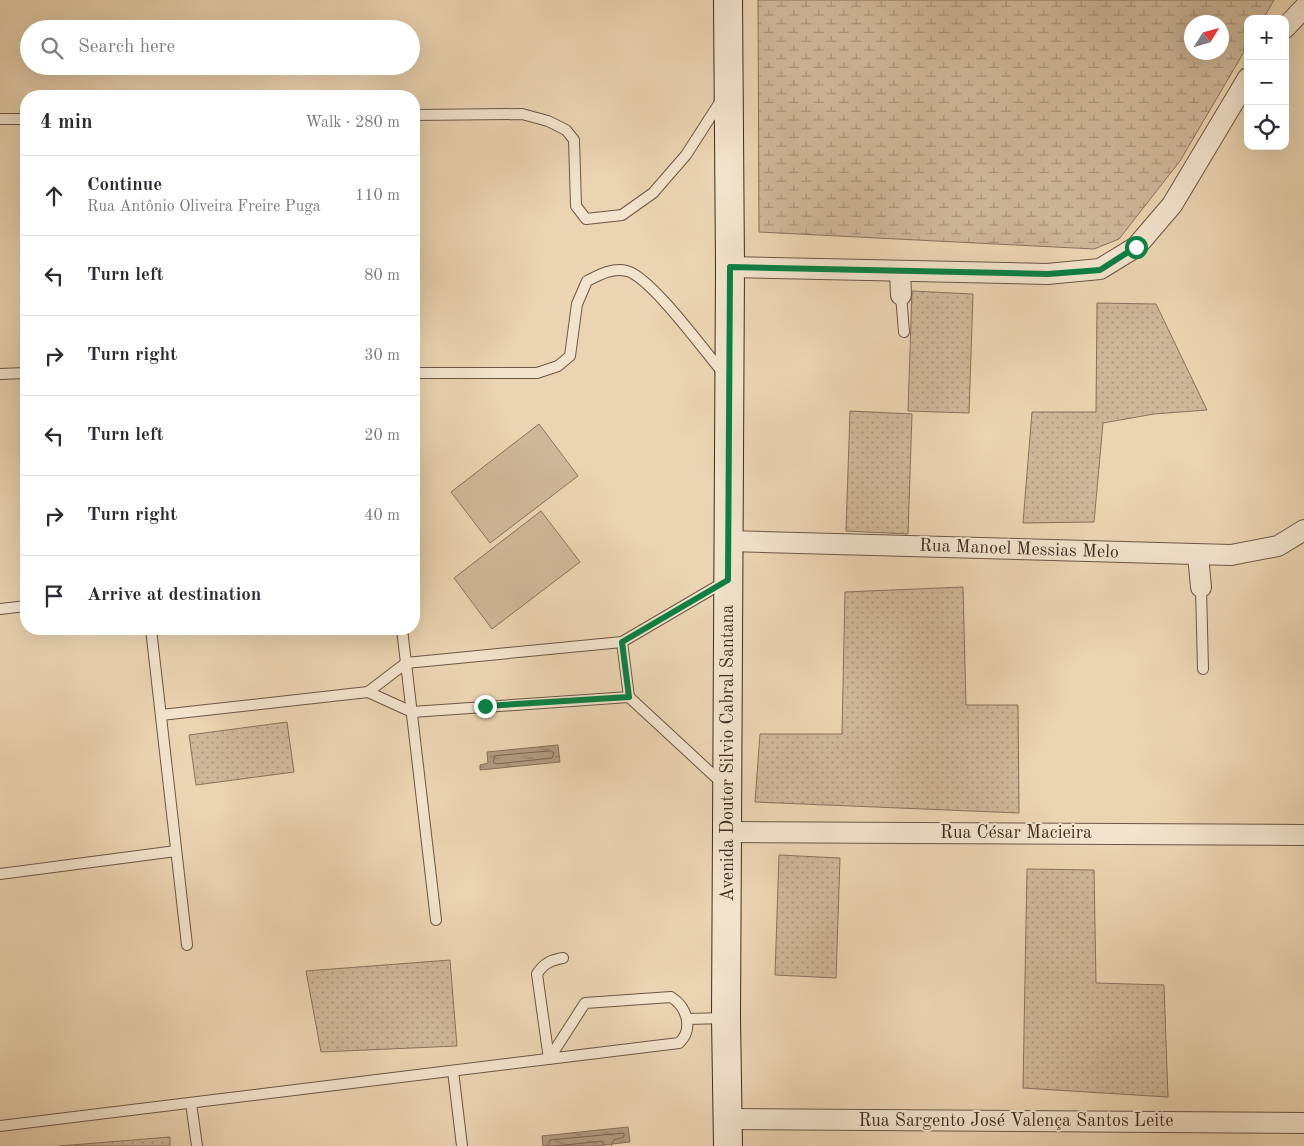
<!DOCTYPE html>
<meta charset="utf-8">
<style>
body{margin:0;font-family:"Old Standard TT",serif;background:#f2f2f3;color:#2b2b33}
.controls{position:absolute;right:15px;top:15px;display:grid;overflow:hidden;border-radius:10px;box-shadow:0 5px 20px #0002}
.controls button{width:45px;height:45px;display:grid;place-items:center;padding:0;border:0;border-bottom:1px solid #e1e1e2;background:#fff;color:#2b2b33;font:25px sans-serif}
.compass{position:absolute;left:1184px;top:15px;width:45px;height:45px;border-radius:50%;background:#fff;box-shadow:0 5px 20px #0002;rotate:53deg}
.stop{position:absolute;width:15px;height:15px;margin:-11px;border:4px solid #0b8043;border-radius:50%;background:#fff}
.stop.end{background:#0b8043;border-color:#fff;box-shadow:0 1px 5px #0008}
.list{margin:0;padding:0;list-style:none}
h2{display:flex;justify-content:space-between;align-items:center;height:65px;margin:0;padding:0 20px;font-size:21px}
h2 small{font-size:16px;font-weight:400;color:#7c7c81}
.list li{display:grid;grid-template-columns:32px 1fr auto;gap:15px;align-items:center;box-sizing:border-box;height:80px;padding:0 20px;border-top:1px solid #e1e1e2}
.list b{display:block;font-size:19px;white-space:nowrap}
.list p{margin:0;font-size:16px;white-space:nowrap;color:#7c7c81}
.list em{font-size:16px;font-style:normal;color:#7c7c81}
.icon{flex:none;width:28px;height:28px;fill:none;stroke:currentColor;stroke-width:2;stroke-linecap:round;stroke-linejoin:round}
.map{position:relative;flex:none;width:1304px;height:1146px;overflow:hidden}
.search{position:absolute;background:#fff;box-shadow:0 5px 20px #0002;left:20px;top:20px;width:400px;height:55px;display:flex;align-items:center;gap:12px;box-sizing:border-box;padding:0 18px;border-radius:28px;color:#7c7c81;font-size:19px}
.panel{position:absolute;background:#fff;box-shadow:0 5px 20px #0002;left:20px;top:90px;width:400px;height:545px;border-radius:20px}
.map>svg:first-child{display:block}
</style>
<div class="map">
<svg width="1304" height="1146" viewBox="0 0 1304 1146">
<defs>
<pattern id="green-dots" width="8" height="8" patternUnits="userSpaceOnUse" patternTransform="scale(1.25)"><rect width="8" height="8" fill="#ceb799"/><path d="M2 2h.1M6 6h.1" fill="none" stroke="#a9957c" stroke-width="1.8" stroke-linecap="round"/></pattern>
<pattern id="wetland-marsh" width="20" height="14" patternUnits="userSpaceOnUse" patternTransform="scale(1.25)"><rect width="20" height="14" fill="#ceb799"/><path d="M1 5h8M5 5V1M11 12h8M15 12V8" fill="none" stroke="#a9957c"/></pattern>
<pattern id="water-ripples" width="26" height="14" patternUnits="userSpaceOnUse" patternTransform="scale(1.25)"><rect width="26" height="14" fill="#b19b80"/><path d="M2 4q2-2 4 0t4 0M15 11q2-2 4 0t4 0" fill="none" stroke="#927f68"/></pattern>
</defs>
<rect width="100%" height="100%" fill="#ebd4b1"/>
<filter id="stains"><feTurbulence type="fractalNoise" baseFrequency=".004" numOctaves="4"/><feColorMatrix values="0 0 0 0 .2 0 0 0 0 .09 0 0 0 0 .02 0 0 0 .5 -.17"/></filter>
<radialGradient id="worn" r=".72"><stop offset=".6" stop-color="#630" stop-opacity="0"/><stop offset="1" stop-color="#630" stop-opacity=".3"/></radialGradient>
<g fill="url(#green-dots)" stroke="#88725e">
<polygon points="912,291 973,294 969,413 908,411"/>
<polygon points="1097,303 1156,304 1207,410 1154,414 1103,423 1094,522 1023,523 1032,412 1096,412"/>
<polygon points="850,411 912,414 908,534 846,531"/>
<polygon points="963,587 966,705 1018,705 1019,813 755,802 760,734 842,734 845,592"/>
<polygon points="287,722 294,772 196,785 189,735"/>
<polygon points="779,855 840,858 836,978 775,975"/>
<polygon points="1027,869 1094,870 1096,983 1164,985 1168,1097 1023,1088"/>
<polygon points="450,960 457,1046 321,1052 306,971"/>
<polygon points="170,1137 170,1146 59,1146"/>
</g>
<path fill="url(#wetland-marsh)" stroke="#88725e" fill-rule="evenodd" d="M758 0H1274L1263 19H1248V45L1180 161 1119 239 1094 249 759 232ZM1192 22H1222V52H1192Z"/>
<g fill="#ceb799" stroke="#88725e">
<polygon points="539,424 578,476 490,543 451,492"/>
<polygon points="541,511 580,562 492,629 454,578"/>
</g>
<g fill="url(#water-ripples)" stroke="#846f5a">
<polygon points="558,745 560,762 480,770 480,765 488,763 487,752"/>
<polygon points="628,1127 630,1142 595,1146 543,1146 542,1136"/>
</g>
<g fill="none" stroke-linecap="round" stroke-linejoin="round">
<g stroke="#796451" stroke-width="1">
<polygon points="551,751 554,753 552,758 496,764 493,762 495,756"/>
<polyline points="548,1146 550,1140 624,1133 624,1137 614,1140 611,1146"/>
<polyline points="556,1146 602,1141 605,1146"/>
</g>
<g stroke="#6c5646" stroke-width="12">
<g id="lane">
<polyline points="414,115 522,114 548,121 566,130 574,140 576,206 586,219 622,215 653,193 686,155 722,99"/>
<polyline points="0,119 26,119"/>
<polyline points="901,295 904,332"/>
<path d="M414 373H537L558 366 570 356 577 304 587 281C599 275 613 267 627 271 651 277 706 353 724 374"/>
<polyline points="0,374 26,373"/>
<polyline points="1201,587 1203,669"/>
<polyline points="0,609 26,606"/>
<polyline points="151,629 187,945"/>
<polyline points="402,629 436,920"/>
<polyline points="622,642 629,697"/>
<polyline points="368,692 412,712 629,697 723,784"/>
<polyline points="161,715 368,692 406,663 622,642 726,581"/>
<polyline points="0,874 176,851"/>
<polyline points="687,1019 726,1018"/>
<path d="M549 1059 537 974C544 963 551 960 563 958"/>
<polyline points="453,1071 462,1146"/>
<polyline points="191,1103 197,1146"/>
<path d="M0 1126 679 1043C694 1029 687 1007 671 997L585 1003 549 1059"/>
</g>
</g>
<g stroke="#6c5646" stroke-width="22">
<g id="street">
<polyline points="1285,28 1304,8"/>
<polyline points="730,267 1047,274 1100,269 1136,247 1172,205 1248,78"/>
<polyline points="900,271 901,295"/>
<polyline points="729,541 1231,555 1278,546 1304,530"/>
<polyline points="1198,555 1201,587"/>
<polyline points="728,832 1304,835"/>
<polyline points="728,1119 1304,1123"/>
</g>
</g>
<g stroke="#412c22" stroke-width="30">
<polyline id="secondary" points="728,0 730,267 726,1018 728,1146"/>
</g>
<use href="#lane" stroke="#f2e3cc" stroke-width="10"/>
<use href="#street" stroke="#f2e3cc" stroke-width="20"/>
<use href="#secondary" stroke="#f2e3cc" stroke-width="28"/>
</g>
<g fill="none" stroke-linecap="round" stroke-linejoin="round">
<polyline stroke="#0b8043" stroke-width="6" points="485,706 629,697 622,642 728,580 730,267 1048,274 1100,270 1136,247"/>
</g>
<g text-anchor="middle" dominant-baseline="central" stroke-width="4" stroke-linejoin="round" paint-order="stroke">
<g font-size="18" fill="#412c22" stroke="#f2e3cc">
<text transform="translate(1019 549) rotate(2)">Rua Manoel Messias Melo</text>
<text transform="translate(728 753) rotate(-90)">Avenida Doutor Silvio Cabral Santana</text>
<text x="1016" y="833">Rua César Macieira</text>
<text x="1016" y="1121">Rua Sargento José Valença Santos Leite</text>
</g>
</g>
<rect width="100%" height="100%" filter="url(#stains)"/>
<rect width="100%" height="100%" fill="url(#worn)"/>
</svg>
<div class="controls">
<button>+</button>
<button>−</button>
<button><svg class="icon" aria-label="locate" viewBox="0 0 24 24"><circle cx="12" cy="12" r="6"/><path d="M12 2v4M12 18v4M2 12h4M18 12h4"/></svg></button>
</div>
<svg class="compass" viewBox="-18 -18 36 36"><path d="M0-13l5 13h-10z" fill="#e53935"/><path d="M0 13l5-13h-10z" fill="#7c7c81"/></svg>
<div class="stop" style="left:1136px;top:247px"></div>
<div class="stop end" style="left:485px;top:706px"></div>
<div class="search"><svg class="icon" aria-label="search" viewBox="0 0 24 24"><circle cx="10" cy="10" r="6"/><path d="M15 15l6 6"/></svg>Search here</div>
<section class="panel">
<h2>4 min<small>Walk · 280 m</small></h2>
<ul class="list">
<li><svg class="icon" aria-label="ahead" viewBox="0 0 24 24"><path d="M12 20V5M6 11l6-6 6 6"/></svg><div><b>Continue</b><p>Rua Antônio Oliveira Freire Puga</p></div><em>110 m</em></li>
<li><svg class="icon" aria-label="left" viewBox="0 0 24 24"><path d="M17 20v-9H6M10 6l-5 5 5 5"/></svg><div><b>Turn left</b></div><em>80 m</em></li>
<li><svg class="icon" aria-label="right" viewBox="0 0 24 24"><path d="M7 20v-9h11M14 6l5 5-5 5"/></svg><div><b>Turn right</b></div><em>30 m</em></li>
<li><svg class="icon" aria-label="left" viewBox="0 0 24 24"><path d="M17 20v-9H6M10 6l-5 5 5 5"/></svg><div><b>Turn left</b></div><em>20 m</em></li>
<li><svg class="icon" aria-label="right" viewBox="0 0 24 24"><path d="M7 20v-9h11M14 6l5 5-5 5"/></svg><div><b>Turn right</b></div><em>40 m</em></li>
<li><svg class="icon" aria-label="arrive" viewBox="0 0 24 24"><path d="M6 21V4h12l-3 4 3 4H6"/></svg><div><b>Arrive at destination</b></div></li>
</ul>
</section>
</div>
